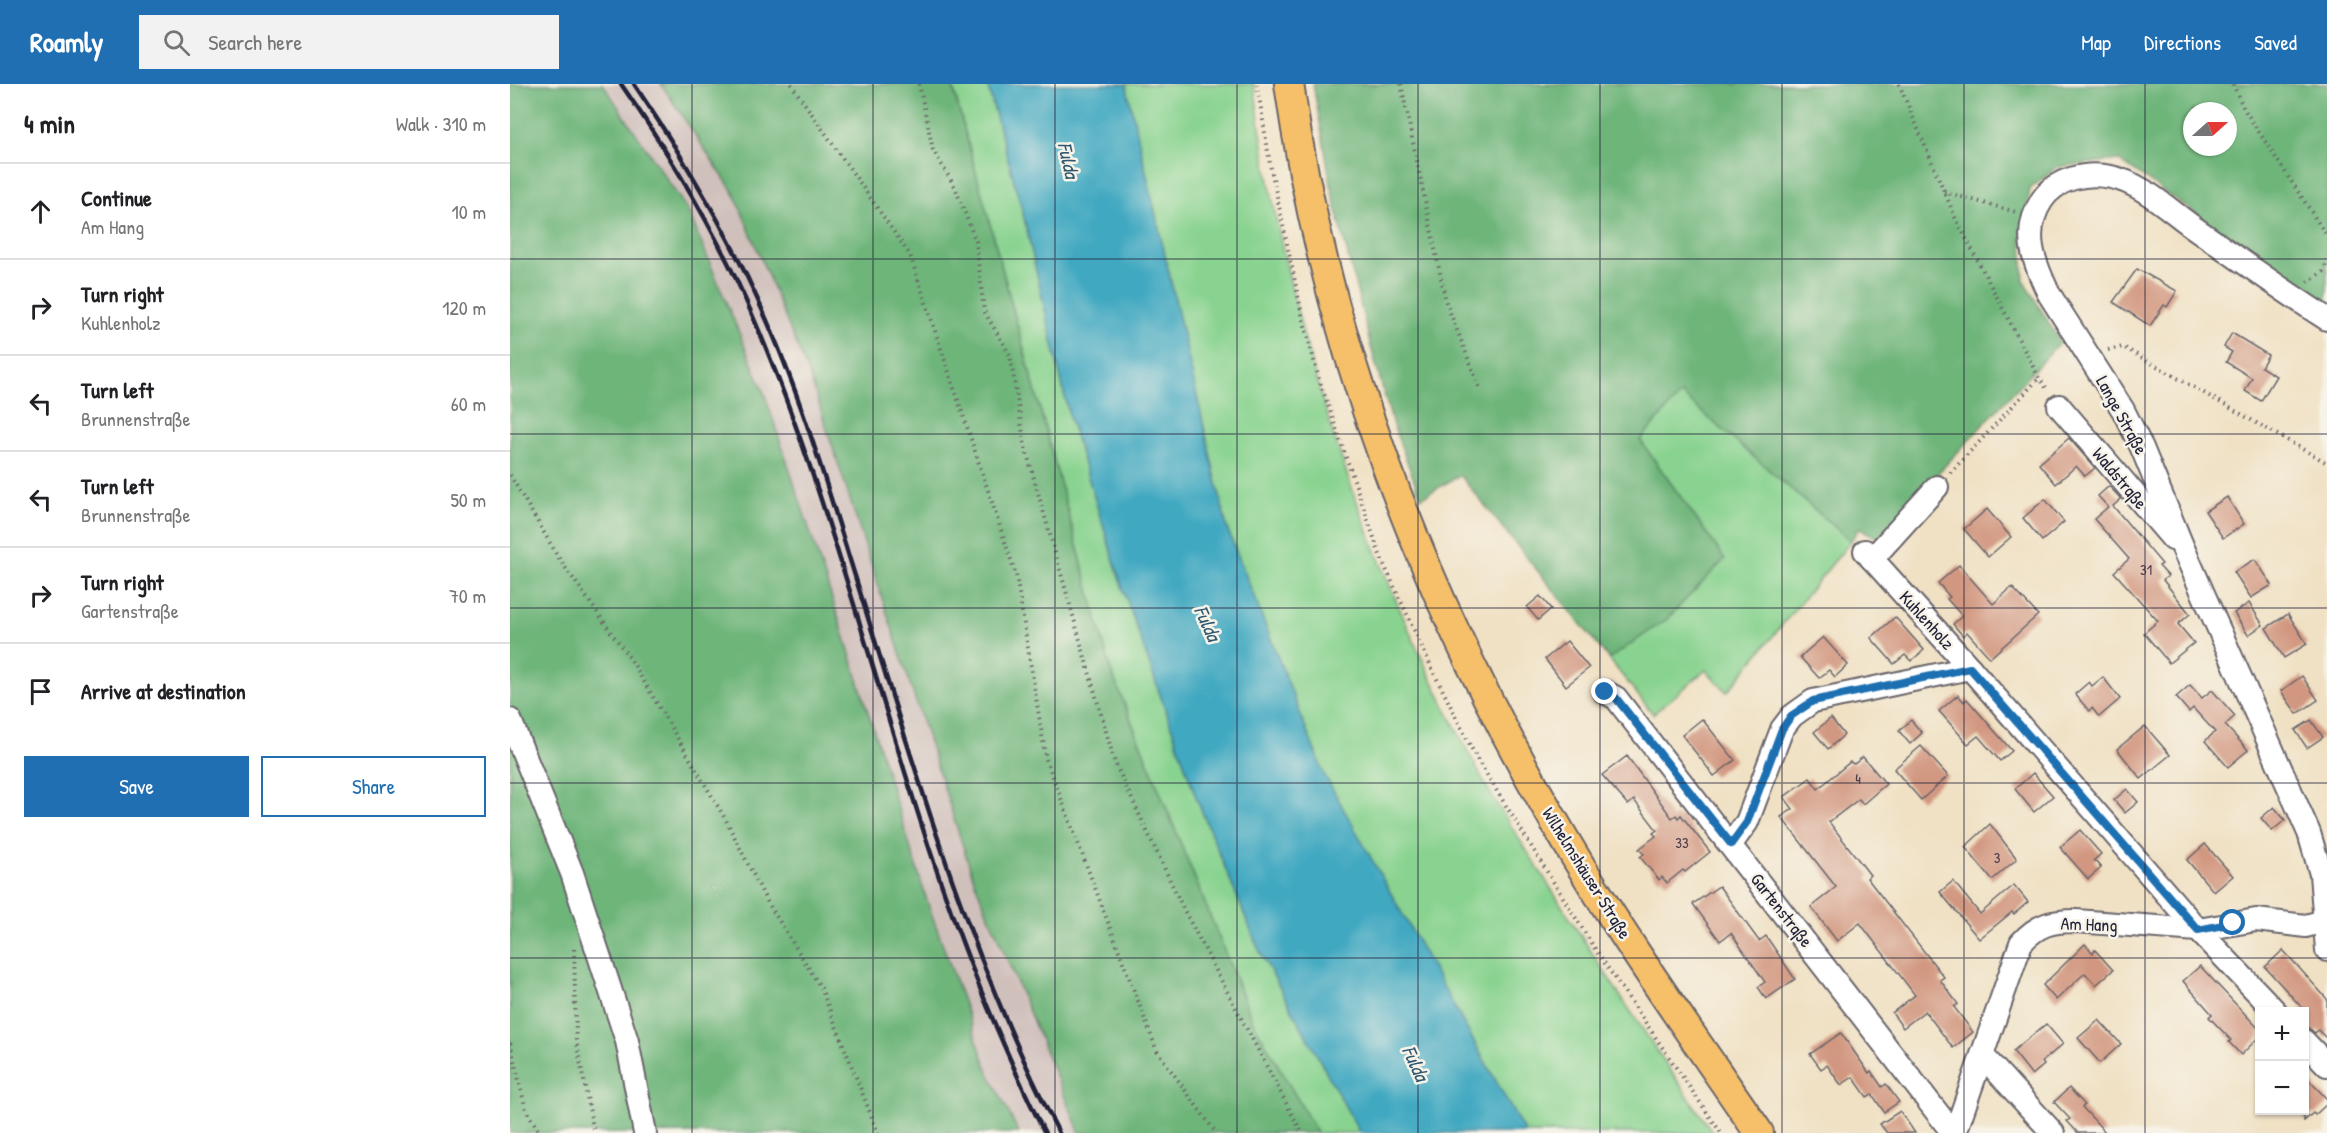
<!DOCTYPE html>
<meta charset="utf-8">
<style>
body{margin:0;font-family:"Patrick Hand",sans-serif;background:#f2f2f2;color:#202124}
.controls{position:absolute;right:18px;bottom:18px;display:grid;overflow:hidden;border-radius:0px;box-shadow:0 2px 4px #0004}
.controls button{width:54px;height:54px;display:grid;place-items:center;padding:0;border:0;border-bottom:2px solid #e0e0e0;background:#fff;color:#202124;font:30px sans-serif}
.compass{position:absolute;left:1673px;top:18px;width:54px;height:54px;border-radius:50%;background:#fff;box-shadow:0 2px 4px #0004;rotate:69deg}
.stop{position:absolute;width:18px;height:18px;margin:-14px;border:4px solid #1f6fb2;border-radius:50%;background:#fff}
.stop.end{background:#1f6fb2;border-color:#fff;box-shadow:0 2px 6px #0008}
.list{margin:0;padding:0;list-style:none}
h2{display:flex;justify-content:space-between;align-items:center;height:78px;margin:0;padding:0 24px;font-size:26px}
h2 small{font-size:20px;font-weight:400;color:#757577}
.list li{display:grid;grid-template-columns:39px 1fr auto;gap:18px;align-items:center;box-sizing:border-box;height:96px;padding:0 24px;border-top:2px solid #e0e0e0}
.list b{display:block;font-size:22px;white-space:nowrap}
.list p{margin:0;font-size:20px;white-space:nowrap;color:#757577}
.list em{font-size:20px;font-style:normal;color:#757577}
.actions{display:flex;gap:12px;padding:18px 24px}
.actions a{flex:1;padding:14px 0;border:2px solid #1f6fb2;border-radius:0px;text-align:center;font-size:21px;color:#1f6fb2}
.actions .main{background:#1f6fb2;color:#fff}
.icon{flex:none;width:33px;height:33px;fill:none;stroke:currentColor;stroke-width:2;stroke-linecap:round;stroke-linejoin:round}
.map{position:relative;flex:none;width:1817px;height:1049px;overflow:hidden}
header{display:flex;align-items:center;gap:36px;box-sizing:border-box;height:84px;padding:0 30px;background:#1f6fb2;color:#fff}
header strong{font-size:28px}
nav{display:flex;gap:33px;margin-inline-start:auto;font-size:21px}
.search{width:420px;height:54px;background:#f2f2f2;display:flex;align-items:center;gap:15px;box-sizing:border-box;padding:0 21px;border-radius:0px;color:#757577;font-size:22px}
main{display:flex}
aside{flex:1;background:#fff}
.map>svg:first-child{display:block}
</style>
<header>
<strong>Roamly</strong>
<div class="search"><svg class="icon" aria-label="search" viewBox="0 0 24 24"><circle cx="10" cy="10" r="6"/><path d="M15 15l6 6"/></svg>Search here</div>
<nav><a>Map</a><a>Directions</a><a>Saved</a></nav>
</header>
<main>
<aside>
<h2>4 min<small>Walk · 310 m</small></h2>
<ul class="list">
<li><svg class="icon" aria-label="ahead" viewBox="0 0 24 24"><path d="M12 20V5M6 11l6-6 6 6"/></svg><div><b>Continue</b><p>Am Hang</p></div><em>10 m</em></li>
<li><svg class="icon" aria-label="right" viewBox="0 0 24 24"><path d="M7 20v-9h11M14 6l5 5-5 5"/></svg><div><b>Turn right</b><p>Kuhlenholz</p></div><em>120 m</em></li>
<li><svg class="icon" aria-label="left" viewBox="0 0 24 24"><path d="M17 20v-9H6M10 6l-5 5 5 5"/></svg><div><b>Turn left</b><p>Brunnenstraße</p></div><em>60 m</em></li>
<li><svg class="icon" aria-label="left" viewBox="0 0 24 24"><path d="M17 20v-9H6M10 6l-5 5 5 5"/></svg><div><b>Turn left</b><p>Brunnenstraße</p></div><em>50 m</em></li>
<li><svg class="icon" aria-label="right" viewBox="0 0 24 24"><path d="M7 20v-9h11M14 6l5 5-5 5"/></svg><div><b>Turn right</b><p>Gartenstraße</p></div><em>70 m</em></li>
<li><svg class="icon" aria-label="arrive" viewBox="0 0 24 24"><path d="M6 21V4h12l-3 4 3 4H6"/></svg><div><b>Arrive at destination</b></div></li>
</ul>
<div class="actions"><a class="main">Save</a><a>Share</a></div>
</aside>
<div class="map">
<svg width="1817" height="1049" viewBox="0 0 1817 1049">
<rect width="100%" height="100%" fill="#f7f3e8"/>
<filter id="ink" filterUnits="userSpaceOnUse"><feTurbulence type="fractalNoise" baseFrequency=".0167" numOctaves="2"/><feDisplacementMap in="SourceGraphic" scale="12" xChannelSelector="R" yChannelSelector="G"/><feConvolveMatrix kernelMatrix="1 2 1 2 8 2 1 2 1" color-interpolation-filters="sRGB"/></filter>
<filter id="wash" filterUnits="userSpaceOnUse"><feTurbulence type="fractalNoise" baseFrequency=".008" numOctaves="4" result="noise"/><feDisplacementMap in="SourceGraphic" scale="24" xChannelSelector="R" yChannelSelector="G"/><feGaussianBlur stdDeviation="1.35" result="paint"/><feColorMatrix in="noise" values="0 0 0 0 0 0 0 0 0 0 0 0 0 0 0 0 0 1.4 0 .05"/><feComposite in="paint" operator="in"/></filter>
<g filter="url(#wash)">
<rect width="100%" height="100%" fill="#f0e1c4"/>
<polygon fill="#d0c0bc" points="93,0 151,0 224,109 301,296 465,799 570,1049 509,1049 478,987 417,817 335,554 255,311 177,127"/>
<g fill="#89d390" stroke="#567a66" stroke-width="1.5">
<polygon points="442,0 477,0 513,129 560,335 611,499 686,713 749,866 850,1049 807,1049 743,938 601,587"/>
<path d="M616 0H744C775 245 856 481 974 698 992 730 1013 760 1033 792 1087 879 1145 964 1203 1049H1015L814 690 717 444Z"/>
<polygon points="1171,309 1341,457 1217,608 1196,586 1143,630 1099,575 1157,535 1214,475 1130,356"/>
</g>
<g fill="#6eb57a" stroke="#486c5a" stroke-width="1.5" fill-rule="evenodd">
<polygon points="0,0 93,0 178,127 255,311 335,554 417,817 478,987 509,1049 0,1049"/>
<polygon points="151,0 442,0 601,587 743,938 807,1049 570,1049 465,799 301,296 224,109"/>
<path d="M803 0H1817V220L1608 76 1547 83 1520 105 1512 153 1514 197 1550 258 1368 454 1349 444 1341 457 1171 310 1130 356 1215 475 1157 535 1099 575 950 391 911 414 883 341 861 263 823 112ZM1682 27H1718V63H1682Z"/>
</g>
<polygon fill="#41a8c1" stroke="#32657e" stroke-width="1.5" points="477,0 616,0 717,444 814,690 1015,1049 850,1049 749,866 686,713 611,499 560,335 513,129"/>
<g id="blocks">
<g fill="#d29780">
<polygon points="1627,185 1667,207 1657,223 1654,221 1640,242 1603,218"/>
<polygon points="1722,249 1758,271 1751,283 1766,292 1751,317 1735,307 1742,294 1716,278 1722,268 1714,263"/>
<polygon points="1559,354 1585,384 1575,392 1566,382 1546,400 1529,380"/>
<polygon points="1599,402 1611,415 1603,422 1652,480 1649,482 1658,492 1653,496 1680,530 1668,540 1684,559 1659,579 1634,549 1648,537 1604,488 1619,475 1584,435 1598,423 1588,412"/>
<polygon points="1717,413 1734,440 1713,454 1695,427"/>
<polygon points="1535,415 1554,438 1532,457 1513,434"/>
<polygon points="1477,425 1501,453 1478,473 1454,445"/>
<polygon points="1745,475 1762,501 1741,514 1724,488"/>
<polygon points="1449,481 1483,520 1502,503 1528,531 1480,574 1457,548 1453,552 1443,540 1452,532 1437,515 1440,513 1428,499"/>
<polygon points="1030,512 1041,525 1028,536 1017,523"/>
<polygon points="1739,519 1753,541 1738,551 1724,529"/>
<polygon points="1778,530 1797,560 1774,574 1756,544"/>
<polygon points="1385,533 1414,566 1401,577 1395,571 1384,580 1361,554"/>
<polygon points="1313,553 1338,581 1325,593 1319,586 1309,594 1290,573"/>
<polygon points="1057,557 1079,584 1056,602 1035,575"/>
<polygon points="1792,592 1808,616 1787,630 1771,607"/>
<polygon points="1593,593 1610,615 1589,633 1582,624 1579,627 1565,610 1579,598 1582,602"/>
<polygon points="1680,601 1692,614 1702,606 1725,632 1715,641 1738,666 1718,683 1695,657 1705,648 1683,624 1679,628 1666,613"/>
<polygon points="1448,611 1454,618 1457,615 1502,667 1490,677 1468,652 1458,660 1429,627"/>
<polygon points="1321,634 1334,651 1318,665 1304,648"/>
<polygon points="1192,635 1225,676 1204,692 1172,651"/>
<polygon points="1401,636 1412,649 1400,660 1389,647"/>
<polygon points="1801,636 1813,653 1797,664 1785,646"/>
<polygon points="1635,642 1660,671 1631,695 1607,665"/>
<polygon points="1411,662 1438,692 1411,716 1384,685"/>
<polygon points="1117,672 1162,734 1166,731 1168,734 1171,731 1200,768 1175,788 1173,786 1157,799 1152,793 1149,796 1130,773 1134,770 1129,765 1146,752 1143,749 1147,746 1124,716 1118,721 1092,691"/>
<polygon points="1353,673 1376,700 1353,720 1349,715 1319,738 1360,791 1357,794 1434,893 1430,896 1448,920 1444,923 1463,948 1443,964 1415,927 1393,944 1382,929 1405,911 1350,839 1327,857 1301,823 1326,803 1271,733 1283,725 1274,713 1300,694 1308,705 1340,678 1344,680"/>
<polygon points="1523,689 1543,712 1524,728 1505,705"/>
<polygon points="1617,705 1628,718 1615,729 1604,716"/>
<polygon points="1764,723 1775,736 1762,747 1751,734"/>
<polygon points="1480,740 1507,775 1482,796 1455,763"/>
<polygon points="1570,746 1591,770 1584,776 1591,784 1578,795 1550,763"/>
<polygon points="1695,760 1723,792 1704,808 1677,776"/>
<polygon points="1443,797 1470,830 1504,801 1518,818 1504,830 1502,828 1469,855 1430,808"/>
<polygon points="1209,802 1249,857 1256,852 1285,895 1256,915 1248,903 1255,898 1221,849 1210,857 1183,820"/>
<polygon points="1575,860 1583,869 1585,866 1603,886 1586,901 1575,889 1546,916 1533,901"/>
<polygon points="1773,866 1817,915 1817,955 1808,946 1805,949 1794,940 1794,926 1755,883"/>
<polygon points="1690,882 1749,945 1749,953 1731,971 1719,958 1721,956 1699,933 1702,930 1673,897"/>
<polygon points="1589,936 1611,960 1590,979 1568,954"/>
<polygon points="1536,940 1553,960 1532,978 1534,981 1522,991 1503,967"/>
<polygon points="1331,949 1359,989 1361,987 1372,1003 1376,1000 1389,1018 1374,1028 1362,1010 1357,1013 1343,993 1331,1001 1317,981 1311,985 1300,970"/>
<polygon points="1794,991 1817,1015 1817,1020 1805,1031 1803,1029 1794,1037"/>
<polygon points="1559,1004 1575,1021 1572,1023 1596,1049 1568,1049 1557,1037 1560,1035 1544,1018"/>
<polygon points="1390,1027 1405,1049 1377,1049 1370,1040"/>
</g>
</g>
</g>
<g filter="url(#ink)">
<use href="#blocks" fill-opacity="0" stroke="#6a656b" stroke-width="1.5"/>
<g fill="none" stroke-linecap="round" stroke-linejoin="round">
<g stroke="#6a656b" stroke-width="26">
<g id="minor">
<path d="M1817 235C1772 206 1729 175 1686 145 1660 127 1632 99 1601 93 1576 88 1547 94 1532 116 1511 148 1524 179 1539 210L1613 326 1632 364 1673 464 1799 749 1811 790 1817 866"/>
<polyline points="1549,322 1663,455"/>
<polyline points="1355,467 1460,584 1688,846 1766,928"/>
<polyline points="1362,475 1427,403"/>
<polyline points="1095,608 1106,614 1443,1049"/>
<polyline points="0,636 62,789 117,957 135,1049"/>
<polyline points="1221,760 1237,738 1272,645 1282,632 1303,617 1460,584"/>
<polyline points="1794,957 1817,981"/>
<polyline points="1472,971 1543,1049"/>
<path d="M1445 1049 1511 859C1528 840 1542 837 1566 837L1688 846 1746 836 1796 842 1817 836"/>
</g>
</g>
<g stroke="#6a656b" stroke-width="32">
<path id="major" d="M779 0C816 262 914 514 1047 742 1108 848 1180 948 1249 1049"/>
</g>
<g stroke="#6a656b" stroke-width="4" stroke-dasharray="1.5 4.5" stroke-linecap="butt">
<polyline points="281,0 400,171 506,491 536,675 647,967 706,1049"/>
<polyline points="409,0 423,66 445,103 466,158 474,227 500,271 515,363 605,679 674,826 792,1049"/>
<polyline points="747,0 760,80 793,235 809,295 871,474 925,591 967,675 1087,868 1211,1049"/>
<polyline points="891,0 936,218 970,305"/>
<polyline points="1389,0 1445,133 1529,294 1538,306"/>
<polyline points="1723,0 1734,25 1817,152"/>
<polyline points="1434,108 1506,128"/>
<polyline points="1798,198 1813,188 1817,178"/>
<polyline points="1598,266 1613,263 1817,379"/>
<polyline points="1440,389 1529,294"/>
<polyline points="0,391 50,476 123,579 216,736 255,814 311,904 368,1049"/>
<polyline points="64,865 66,956 84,1049"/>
<polyline points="0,959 16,1026 30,1049"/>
</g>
<use href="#minor" stroke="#fff" stroke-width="22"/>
<use href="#major" stroke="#f6c06b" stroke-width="28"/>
<g stroke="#22223b" stroke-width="4.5">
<path d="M111 0C161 72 206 147 241 228 341 460 387 713 487 945 502 980 517 1015 535 1049"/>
<path d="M124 0C172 71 216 144 251 223 290 309 317 402 345 492 404 681 458 873 549 1049"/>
</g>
</g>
</g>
<g fill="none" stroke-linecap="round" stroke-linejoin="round" filter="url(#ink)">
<polyline stroke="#1f6fb2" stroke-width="8" points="1095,608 1106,614 1221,760 1237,738 1272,645 1281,632 1303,617 1460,584 1688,846 1723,839"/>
</g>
<path fill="none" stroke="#22223b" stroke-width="1.5" stroke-opacity="0.55" d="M182 0V1049M363 0V1049M545 0V1049M727 0V1049M908 0V1049M1090 0V1049M1272 0V1049M1454 0V1049M1635 0V1049M0 175H1817M0 350H1817M0 524H1817M0 699H1817M0 874H1817"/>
<g text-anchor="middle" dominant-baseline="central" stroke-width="5" stroke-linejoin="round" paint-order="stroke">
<g font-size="15" fill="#4e3f4c">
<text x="1636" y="485">31</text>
<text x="1348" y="694">4</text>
<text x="1172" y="758">33</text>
<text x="1487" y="773">3</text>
</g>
<g font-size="18" fill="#22223b" stroke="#f7f3e8">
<text transform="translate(1612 331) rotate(61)">Lange Straße</text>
<text transform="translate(1610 394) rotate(50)">Waldstraße</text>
<text transform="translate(1417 536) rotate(48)">Kuhlenholz</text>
<text transform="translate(1077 789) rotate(58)">Wilhelmshäuser Straße</text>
<text transform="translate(1272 826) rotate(52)">Gartenstraße</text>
<text transform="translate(1579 840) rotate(2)">Am Hang</text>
</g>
<g font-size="20" font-style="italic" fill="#2e5871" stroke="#f7f3e8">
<text transform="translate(559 76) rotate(77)">Fulda</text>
<text transform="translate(698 539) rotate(65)">Fulda</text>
<text transform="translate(906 979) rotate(65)">Fulda</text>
</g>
</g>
</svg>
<div class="controls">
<button>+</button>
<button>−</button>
</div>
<svg class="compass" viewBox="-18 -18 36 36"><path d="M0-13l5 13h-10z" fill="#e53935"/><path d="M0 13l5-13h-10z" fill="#757577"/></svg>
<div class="stop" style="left:1723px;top:839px"></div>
<div class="stop end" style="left:1095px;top:608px"></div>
</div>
</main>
